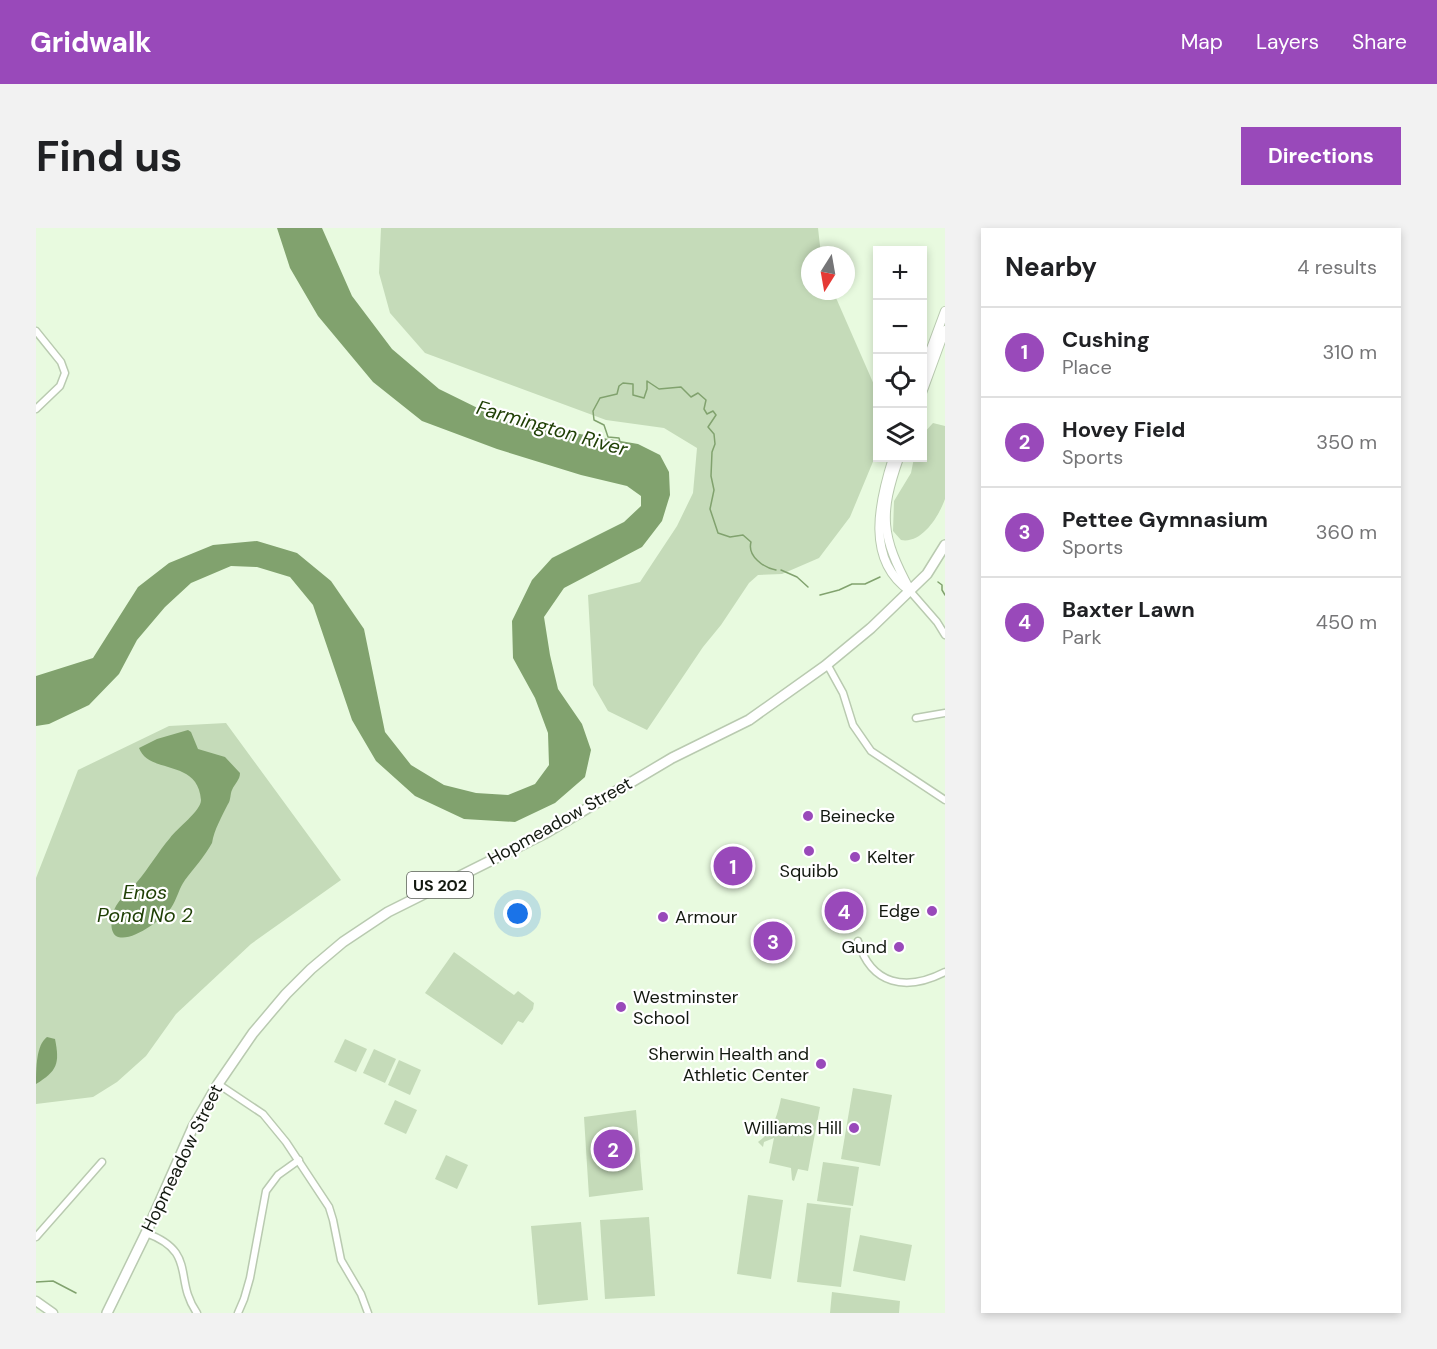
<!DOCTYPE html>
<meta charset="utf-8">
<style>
body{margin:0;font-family:"DM Sans",sans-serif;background:#f2f2f2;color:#202124}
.controls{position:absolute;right:18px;top:18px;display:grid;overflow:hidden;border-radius:0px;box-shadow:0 3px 9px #0003}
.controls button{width:54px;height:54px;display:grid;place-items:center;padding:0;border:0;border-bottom:2px solid #e0e0e0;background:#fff;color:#202124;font:30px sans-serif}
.compass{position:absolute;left:765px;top:18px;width:54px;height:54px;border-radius:50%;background:#fff;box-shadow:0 3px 9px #0003;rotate:191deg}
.you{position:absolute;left:482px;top:686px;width:21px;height:21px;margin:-15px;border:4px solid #fff;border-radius:50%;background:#1a73e8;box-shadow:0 0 0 9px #1a73e833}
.badge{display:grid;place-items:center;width:39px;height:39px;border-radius:50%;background:#9949ba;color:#fff;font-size:20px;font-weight:700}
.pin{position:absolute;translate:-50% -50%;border:3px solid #fff;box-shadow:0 2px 6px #0006}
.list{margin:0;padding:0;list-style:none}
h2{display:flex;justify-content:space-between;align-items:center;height:78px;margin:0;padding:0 24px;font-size:26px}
h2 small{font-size:20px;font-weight:400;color:#757577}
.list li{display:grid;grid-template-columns:39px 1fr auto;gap:18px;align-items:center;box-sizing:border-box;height:90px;padding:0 24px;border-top:2px solid #e0e0e0}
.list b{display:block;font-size:22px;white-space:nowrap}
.list p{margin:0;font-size:20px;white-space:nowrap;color:#757577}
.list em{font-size:20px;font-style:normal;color:#757577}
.icon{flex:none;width:33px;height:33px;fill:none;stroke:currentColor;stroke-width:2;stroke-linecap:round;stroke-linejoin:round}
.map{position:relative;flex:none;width:909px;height:1085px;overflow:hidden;border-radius:0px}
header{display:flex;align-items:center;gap:36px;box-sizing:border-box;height:84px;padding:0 30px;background:#9949ba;color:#fff}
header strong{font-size:28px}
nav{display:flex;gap:33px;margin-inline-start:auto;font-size:21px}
.intro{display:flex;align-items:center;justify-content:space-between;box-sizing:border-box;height:144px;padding:0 36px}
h1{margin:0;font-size:42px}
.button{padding:15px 27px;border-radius:0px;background:#9949ba;color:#fff;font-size:21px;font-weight:700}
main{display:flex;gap:36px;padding:0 36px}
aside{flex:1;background:#fff;border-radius:0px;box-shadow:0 3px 9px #0003}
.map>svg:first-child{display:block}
</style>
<header>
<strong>Gridwalk</strong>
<nav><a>Map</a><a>Layers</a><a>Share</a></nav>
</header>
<div class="intro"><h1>Find us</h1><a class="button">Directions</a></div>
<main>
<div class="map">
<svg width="909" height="1085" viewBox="0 0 909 1085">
<rect width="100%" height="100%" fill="#e8fadf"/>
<g fill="#c5dbb9">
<polygon points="345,0 782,0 785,27 774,27 774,63 797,63 839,159 841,224 814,289 783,330 746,346 722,347 713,355 685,397 667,419 611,502 572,483 557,457 552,367 604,354 641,298 657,265 661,220 628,200 570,192 389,125 354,85 343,45"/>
<path d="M897 195 909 198V271C903 288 886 316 865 312L857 303 858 273 875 245 878 230H886L887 206Z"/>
<polygon points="190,495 305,652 215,716 140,786 110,828 81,854 57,869 0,876 0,650 42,542 133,498"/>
<polygon points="418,724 478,767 482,763 498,775 497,781 487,795 482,793 466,817 389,765"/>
<polygon points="309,811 331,821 320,844 298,834"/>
<polygon points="338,821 360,831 349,855 327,845"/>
<polygon points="363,832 385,842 374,867 352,857"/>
<polygon points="817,860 856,867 844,938 805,931"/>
<path d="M745 870 784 879 772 943 762 941 758 953 756 952 755 940 733 935 738 910 728 914 727 919 722 914C736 905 742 886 745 870Z"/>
<polygon points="359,872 381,882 370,906 348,896"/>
<polygon points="600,882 607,962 553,969 548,889"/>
<polygon points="410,927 432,937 421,961 399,951"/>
<polygon points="787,934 823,939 817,978 781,973"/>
<polygon points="712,967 747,972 735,1051 701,1046"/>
<polygon points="771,975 815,980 805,1059 761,1054"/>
<polygon points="613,989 619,1068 569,1071 564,992"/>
<polygon points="545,994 552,1072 502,1077 495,998"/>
<polygon points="824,1007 876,1017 869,1053 817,1043"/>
<polygon points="796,1064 864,1073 863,1085 794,1085"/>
</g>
<g fill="#81a26e">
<polygon points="241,0 286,0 316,68 356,121 403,161 468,193 602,216 624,227 633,244 634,267 626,293 606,319 528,360 508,389 514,427 522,461 546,496 555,522 549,549 519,575 479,594 428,591 379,568 340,533 316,492 277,377 254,349 221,339 195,338 155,355 129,379 101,412 83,446 53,477 13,496 0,498 0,448 57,430 102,359 133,335 177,317 221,313 261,325 295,353 328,401 349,504 375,537 408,557 440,565 472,567 499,556 513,537 512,505 499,470 477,430 476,393 496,352 516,330 588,294 605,278 605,268 591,258 545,247 461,221 386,193 337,154 282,88 254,40"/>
<path d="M152 502 155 504 162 521 189 529 204 545C204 552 199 555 196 562 194 566 195 572 192 576 186 588 178 602 176 615 169 628 158 640 149 652 143 660 141 671 135 680 127 691 94 716 80 708 72 702 76 685 80 678 86 668 94 662 101 654 113 640 122 624 134 610 141 600 165 583 165 572 162 530 113 547 103 520L121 511Z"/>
<path d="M11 809 19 811C24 836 21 843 0 856 0 841 0 817 11 809Z"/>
</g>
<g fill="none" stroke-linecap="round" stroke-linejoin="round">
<g stroke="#81a26e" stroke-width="1.5">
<path d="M584 214 583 210 572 209 568 197 558 192 557 183 564 170 581 166 583 158 587 155 597 156V167L608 170 611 161V153L623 161 645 159 655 169 662 165 670 172 668 181 671 186 677 183 680 187 672 199 678 206 679 216 676 224 675 248 678 262 674 281 682 305 694 309 707 307 715 314C711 328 728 340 740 342"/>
<polyline points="745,342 761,349 772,359"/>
<polyline points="902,354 906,357 906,362 909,367"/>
<polyline points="784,367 803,362 816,356 829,356 844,349"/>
<polyline points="0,1054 17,1053 40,1065"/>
</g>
<g stroke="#b9cab0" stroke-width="9">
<g id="minor">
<polyline points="0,103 25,134 29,145 24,158 0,181"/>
<polyline points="874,363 901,394 909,407"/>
<polyline points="791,436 807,465 817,497 835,523 909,572"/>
<polyline points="880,490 909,485"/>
<path d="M822 713C835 757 870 764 909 744"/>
<polyline points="182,856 227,886 250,914 293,979 297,992 305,1032 325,1066 332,1085"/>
<path d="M110 1005C162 1024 137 1051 161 1085"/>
<polyline points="0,1009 66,934"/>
<polyline points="202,1085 208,1071 214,1050 230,963 242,947 263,932"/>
</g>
</g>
<g stroke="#b9cab0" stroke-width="10">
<g id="tertiary">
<polyline points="886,145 909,83"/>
<polyline points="886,165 909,102"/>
<path d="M857 230C843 274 829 332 874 363"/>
<path d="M863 230C843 287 845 308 874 362"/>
</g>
</g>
<g stroke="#b9cab0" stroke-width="11">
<polyline id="secondary" points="0,1073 17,1085"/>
</g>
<g stroke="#b9cab0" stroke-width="12">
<polyline id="trunk" points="71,1085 110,1005 157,899 182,856 217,805 250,766 275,741 307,714 352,684 508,606 636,530 713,492 789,438 835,400 891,346 909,317"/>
</g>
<use href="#minor" stroke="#fff" stroke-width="6"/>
<use href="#tertiary" stroke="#fff" stroke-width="8"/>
<use href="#secondary" stroke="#fff" stroke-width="8"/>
<use href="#trunk" stroke="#fff" stroke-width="9"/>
</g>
<g fill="#9949ba" stroke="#fff" stroke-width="2">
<circle cx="772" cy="588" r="6"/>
<circle cx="773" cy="623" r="6"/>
<circle cx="819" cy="629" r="6"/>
<circle cx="896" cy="683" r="6"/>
<circle cx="627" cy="689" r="6"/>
<circle cx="863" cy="719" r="6"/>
<circle cx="585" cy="779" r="6"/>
<circle cx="785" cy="836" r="6"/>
<circle cx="818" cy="900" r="6"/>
</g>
<g text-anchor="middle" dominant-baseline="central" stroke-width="4.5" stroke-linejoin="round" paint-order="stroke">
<rect fill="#fff" stroke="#5a5e58" stroke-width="1.5" x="371" y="644" width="66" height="26" rx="4.5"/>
<g font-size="16" font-weight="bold" fill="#131910">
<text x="404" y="657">US 202</text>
</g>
<g font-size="18" fill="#131910" stroke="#fff" text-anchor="start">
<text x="784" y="588">Beinecke</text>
<text x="831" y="629">Kelter</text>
<text x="773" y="643" text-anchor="middle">Squibb</text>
<text x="884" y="683" text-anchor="end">Edge</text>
<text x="639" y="689">Armour</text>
<text x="851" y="719" text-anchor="end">Gund</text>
<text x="597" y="769">Westminster<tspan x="597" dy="21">School</tspan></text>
<text x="773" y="826" text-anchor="end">Sherwin Health and<tspan x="773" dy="21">Athletic Center</tspan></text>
<text x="806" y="900" text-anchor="end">Williams Hill</text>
</g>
<g font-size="18" fill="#131910" stroke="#fff">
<text transform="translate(524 593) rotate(-29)">Hopmeadow Street</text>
<text transform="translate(146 930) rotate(-64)">Hopmeadow Street</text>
</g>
<g font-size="20" font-style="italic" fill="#204006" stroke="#fff">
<text transform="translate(516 200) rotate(16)">Farmington River</text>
<text x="109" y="664">Enos<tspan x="109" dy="23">Pond No 2</tspan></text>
</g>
</g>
</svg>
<div class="controls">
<button>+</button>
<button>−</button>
<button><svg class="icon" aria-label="locate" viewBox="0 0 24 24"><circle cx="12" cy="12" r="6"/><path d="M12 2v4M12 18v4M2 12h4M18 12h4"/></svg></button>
<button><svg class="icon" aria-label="layers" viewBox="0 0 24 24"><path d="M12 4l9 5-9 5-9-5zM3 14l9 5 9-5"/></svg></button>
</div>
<svg class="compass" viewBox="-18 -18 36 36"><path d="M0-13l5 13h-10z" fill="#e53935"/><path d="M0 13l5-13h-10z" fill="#757577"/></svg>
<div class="you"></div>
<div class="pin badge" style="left:697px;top:638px">1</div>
<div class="pin badge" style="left:577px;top:921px">2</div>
<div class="pin badge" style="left:737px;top:713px">3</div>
<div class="pin badge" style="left:808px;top:683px">4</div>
</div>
<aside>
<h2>Nearby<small>4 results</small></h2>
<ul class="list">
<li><span class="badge">1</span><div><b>Cushing</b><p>Place</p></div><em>310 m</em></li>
<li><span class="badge">2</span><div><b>Hovey Field</b><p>Sports</p></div><em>350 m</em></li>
<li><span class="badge">3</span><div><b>Pettee Gymnasium</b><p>Sports</p></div><em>360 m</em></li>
<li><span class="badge">4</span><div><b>Baxter Lawn</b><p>Park</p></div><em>450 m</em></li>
</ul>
</aside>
</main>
